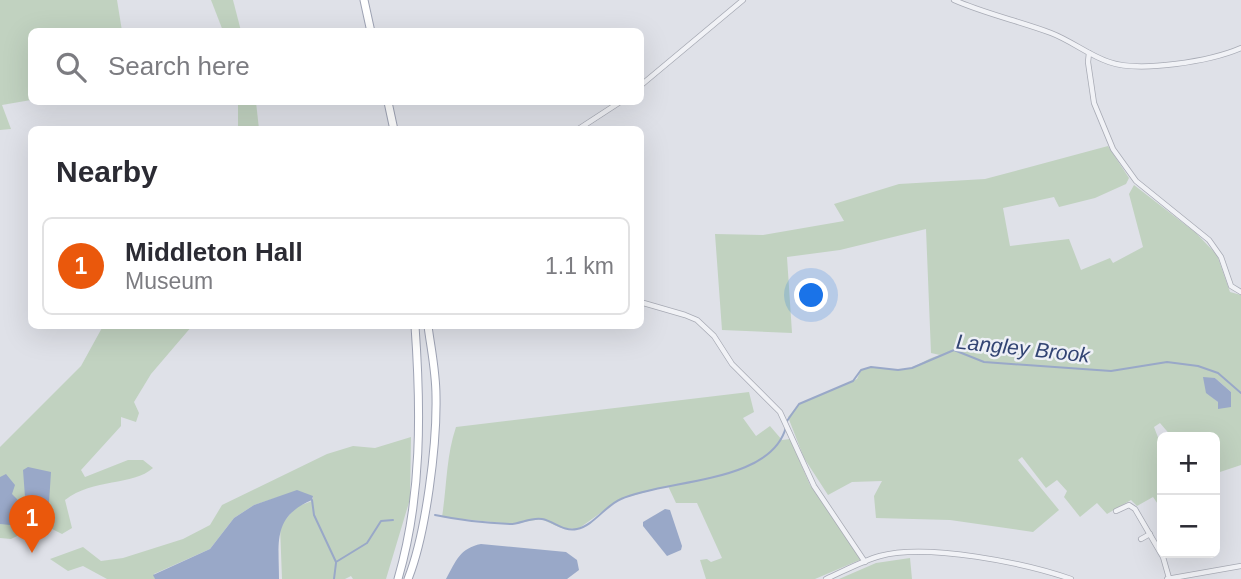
<!DOCTYPE html>
<meta charset="utf-8">
<style>
body{margin:0;font-family:Helvetica,sans-serif;background:#f2f2f3;color:#2b2b33}
.controls{position:absolute;right:21px;bottom:21px;display:grid;overflow:hidden;border-radius:10px;box-shadow:0 7px 28px #0002}
.controls button{width:63px;height:63px;display:grid;place-items:center;padding:0;border:0;border-bottom:2px solid #e1e1e2;background:#fff;color:#2b2b33;font:35px sans-serif}
.you{position:absolute;left:812px;top:296px;width:24px;height:24px;margin:-18px;border:5px solid #fff;border-radius:50%;background:#1a73e8;box-shadow:0 0 0 10px #1a73e833}
.badge{display:grid;place-items:center;width:46px;height:46px;border-radius:50%;background:#ea580c;color:#fff;font-size:23px;font-weight:700}
.pin{position:absolute;translate:-50% -58px;filter:drop-shadow(0 2px 4px #0008)}
.pin::after{content:'';position:absolute;top:37px;width:24px;height:21px;background:inherit;clip-path:polygon(0 0,100% 0,50% 100%)}
.list{margin:0;padding:0;list-style:none}
h2{display:flex;justify-content:space-between;align-items:center;height:91px;margin:0;padding:0 28px;font-size:30px}
h2 small{font-size:23px;font-weight:400;color:#7c7c81}
.list li{display:grid;grid-template-columns:46px 1fr auto;gap:21px;align-items:center;box-sizing:border-box;height:98px;margin:0 14px 14px;padding:0 14px;border:2px solid #e1e1e2;border-radius:10px}
.list b{display:block;font-size:26px;white-space:nowrap}
.list p{margin:0;font-size:23px;white-space:nowrap;color:#7c7c81}
.list em{font-size:23px;font-style:normal;color:#7c7c81}
.icon{flex:none;width:38px;height:38px;fill:none;stroke:currentColor;stroke-width:2;stroke-linecap:round;stroke-linejoin:round}
.map{position:relative;flex:none;width:1241px;height:579px;overflow:hidden}
.search{position:absolute;background:#fff;box-shadow:0 7px 28px #0002;left:28px;top:28px;width:616px;height:77px;display:flex;align-items:center;gap:18px;box-sizing:border-box;padding:0 24px;border-radius:10px;color:#7c7c81;font-size:26px}
.panel{position:absolute;background:#fff;box-shadow:0 7px 28px #0002;left:28px;top:126px;width:616px;height:203px;border-radius:10px}
.map>svg:first-child{display:block}
</style>
<div class="map">
<svg width="1241" height="579" viewBox="0 0 1241 579">
<rect width="100%" height="100%" fill="#dfe1e8"/>
<g fill="#c1d2c0" fill-rule="evenodd">
<polygon points="0,0 117,0 122,31 32,32 31,100 2,105 11,129 0,130"/>
<polygon points="211,0 233,0 241,31 223,31"/>
<polygon points="238,102 256,102 259,129 238,129"/>
<path d="M1108 146 1129 178 1126 184 1095 198 1059 207 1054 197 1003 208 1010 246 1069 239 1081 270 1110 258 1113 263 1143 247 1129 194 1134 185 1196 233 1217 255 1230 292 1241 295V465L1217 473 1215 437H1172L1160 423 1154 427 1162 448V494L1159 495 1162 510 1153 497 1137 506 1131 500 1107 514 1097 503 1080 517 1064 497 1067 491 1057 480 1046 488 1022 457 1018 460 1059 510 1033 532 950 520 876 518 874 496 882 481 852 482 828 495 804 458 788 417 799 404 857 379 861 370C876 364 887 371 902 370 916 368 927 358 940 355L931 353 926 229 840 250 787 257 792 333 722 330 715 234 763 235 844 221 834 204 899 184 985 179ZM1215 378 1231 392 1218 402 1212 397Z"/>
<path d="M103 326H192L151 374 134 402 139 413 136 422 121 417V426L81 470 85 477 128 460H143L153 468C133 486 93 478 65 500L72 528 62 534 42 524 11 539 0 538V447L81 366Z"/>
<path d="M749 392 754 412 743 418 756 436 770 426 782 440 790 439 810 485 862 559 815 579H706L700 560 707 559 711 562 722 558 697 503H676L668 486 620 499 578 529 561 528 541 519 513 524 442 517C447 485 446 457 456 427Z"/>
<polygon points="411,437 410,499 386,579 353,579 351,576 345,579 282,579 280,526 296,507 312,501 313,497 297,491 254,505 234,518 210,549 154,574 155,579 107,579 83,566 68,571 50,559 83,547 101,561 123,558 183,539 210,525 222,505 327,454 353,446 375,448"/>
<polygon points="910,558 912,579 839,579 876,563"/>
</g>
<g fill="#99a8c8">
<polygon points="1203,377 1215,378 1231,392 1231,407 1218,409 1218,402 1206,393"/>
<polygon points="28,467 51,472 49,503 37,519 26,520 21,526 0,524 0,477 6,474 15,485 12,494 18,500 25,497 23,470"/>
<path d="M297 490 313 496 312 500C272 517 279 542 279 579H155L153 575 210 549 234 518 254 505Z"/>
<polygon points="665,509 670,510 682,546 681,550 667,556 643,526 643,522"/>
<path d="M481 544 566 552 577 560 579 570 567 579H446C456 561 460 548 481 544Z"/>
</g>
<g fill="none" stroke-linecap="round" stroke-linejoin="round">
<g stroke="#99a8c8" stroke-width="2">
<polyline points="787,421 799,404 853,381 861,370 871,367 898,370 912,368 954,350 984,362 1111,371 1167,362 1198,366 1218,373 1241,393"/>
<polyline points="312,500 314,515 336,562 367,543 381,521 393,520"/>
<path d="M435 515C459 520 485 523 510 524 520 524 531 517 542 519 554 521 563 532 577 529 593 526 606 505 621 499 666 479 771 484 786 427"/>
<polyline points="334,579 336,563"/>
</g>
<g stroke="#a8abb5" stroke-width="6">
<g id="minor">
<path d="M954 0C986 14 1019 21 1051 33 1072 41 1088 55 1109 62 1140 73 1211 61 1241 48"/>
<polyline points="1089,53 1088,62 1094,103 1113,149 1136,181 1209,240 1221,257 1231,286 1241,292"/>
<polyline points="640,86 743,0"/>
<polyline points="577,130 620,102"/>
<polyline points="640,302 685,315 697,320 714,336 732,364 780,412 814,486 865,562"/>
<polyline points="1116,511 1129,505 1135,509 1163,557 1169,578"/>
<polyline points="1141,539 1150,534"/>
<path d="M826 579C844 571 862 561 880 556 927 543 1025 563 1071 579"/>
<polyline points="1167,579 1241,566"/>
</g>
</g>
<g stroke="#9ea3b4" stroke-width="9">
<g id="primary">
<polyline points="364,0 371,32"/>
<polyline points="388,102 394,130"/>
<path d="M398 579C422 497 421 410 415 326"/>
<path d="M408 579C426 534 437 445 436 396 436 372 431 349 428 326"/>
</g>
</g>
<use href="#minor" stroke="#f1f2f6" stroke-width="4.5"/>
<use href="#primary" stroke="#fff" stroke-width="7"/>
</g>
<g text-anchor="middle" dominant-baseline="central" stroke-width="5" stroke-linejoin="round" paint-order="stroke">
<g font-size="21" font-style="italic" fill="#324473" stroke="#eef0f6">
<text transform="translate(1023 348) rotate(6)">Langley Brook</text>
</g>
</g>
</svg>
<div class="controls">
<button>+</button>
<button>−</button>
</div>
<div class="you"></div>
<div class="pin badge" style="left:32px;top:553px">1</div>
<div class="search"><svg class="icon" aria-label="search" viewBox="0 0 24 24"><circle cx="10" cy="10" r="6"/><path d="M15 15l6 6"/></svg>Search here</div>
<section class="panel">
<h2>Nearby<small></small></h2>
<ul class="list">
<li><span class="badge">1</span><div><b>Middleton Hall</b><p>Museum</p></div><em>1.1 km</em></li>
</ul>
</section>
</div>
